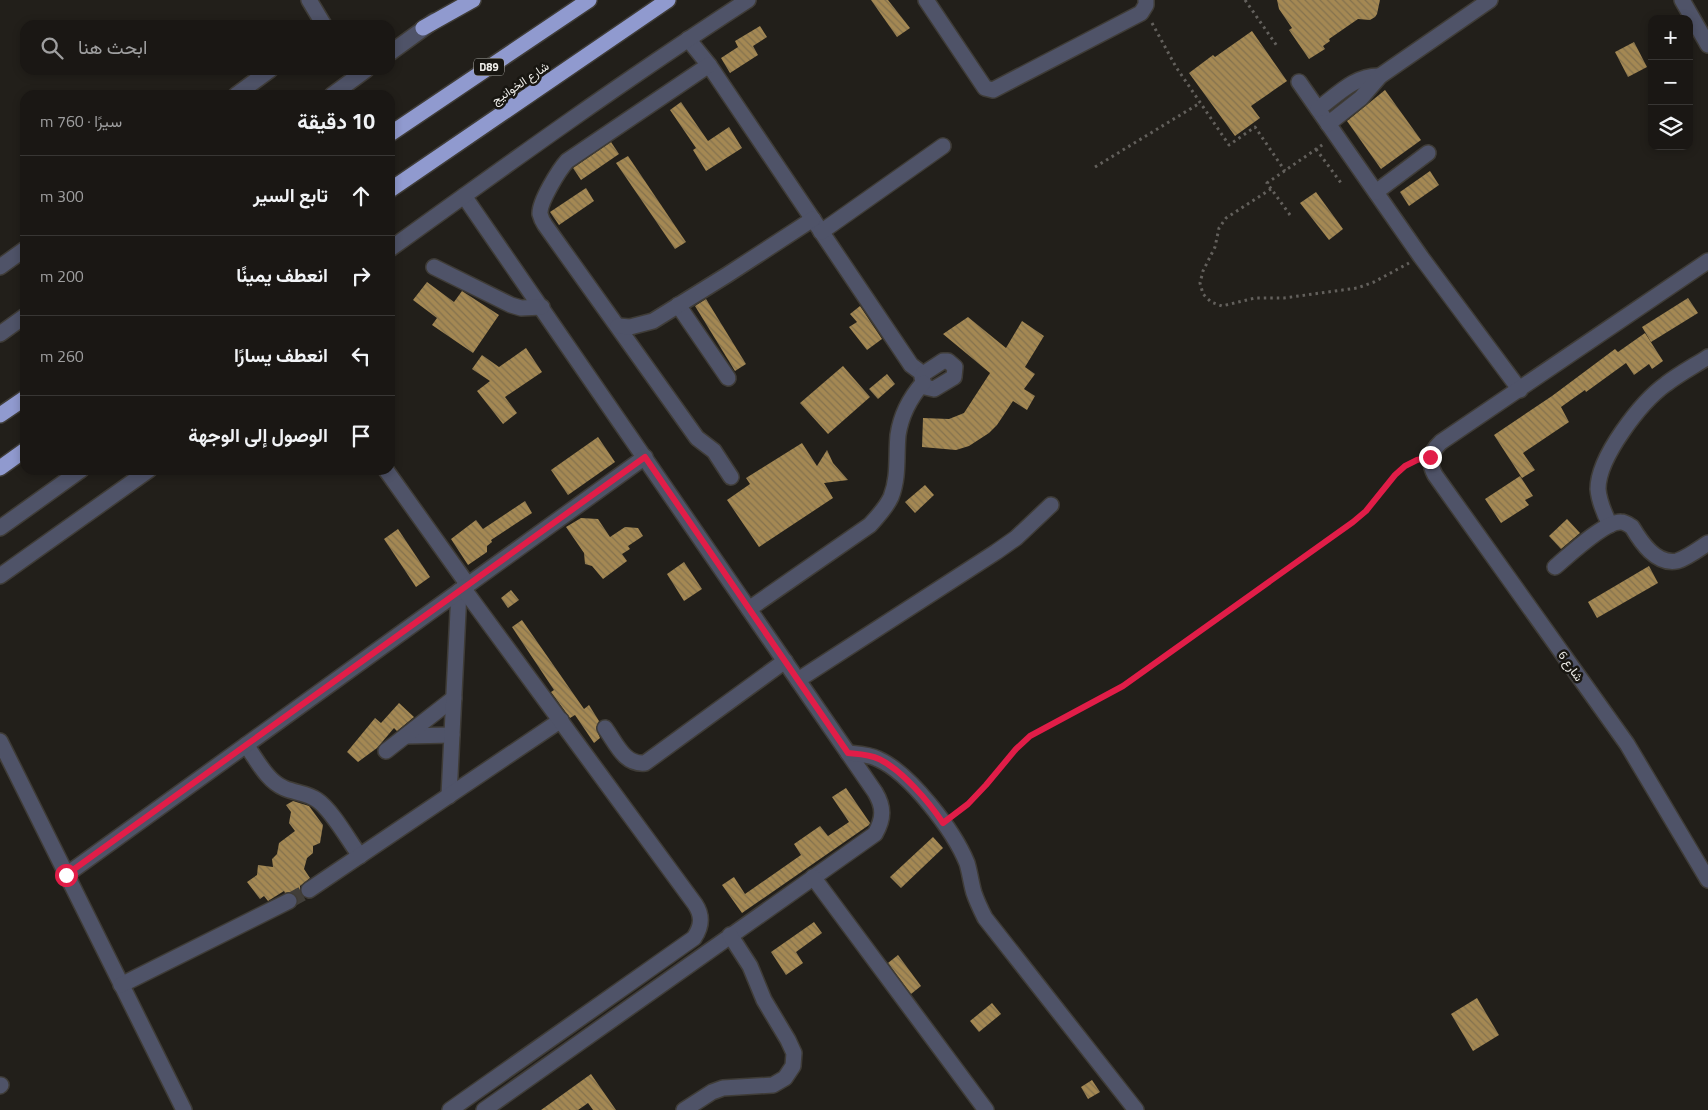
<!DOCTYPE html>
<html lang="ar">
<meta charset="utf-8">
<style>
body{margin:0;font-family:"Titillium Web",Vazirmatn,sans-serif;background:#23201d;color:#f1f3f6;direction:rtl}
.controls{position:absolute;right:15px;top:15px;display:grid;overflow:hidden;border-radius:10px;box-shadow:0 2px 8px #0003}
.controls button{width:45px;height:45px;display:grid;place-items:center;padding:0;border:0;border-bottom:1px solid #383634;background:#1a1714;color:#f1f3f6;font:25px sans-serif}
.stop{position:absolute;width:15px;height:15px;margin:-11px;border:4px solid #e11d48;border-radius:50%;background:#fff}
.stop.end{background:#e11d48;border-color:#fff;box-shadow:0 1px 5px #0008}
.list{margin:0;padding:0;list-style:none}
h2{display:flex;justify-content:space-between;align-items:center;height:65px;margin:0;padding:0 20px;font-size:21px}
h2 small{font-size:16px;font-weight:400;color:#9f9fa0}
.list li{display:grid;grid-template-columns:32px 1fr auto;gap:15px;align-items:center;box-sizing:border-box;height:80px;padding:0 20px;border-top:1px solid #383634}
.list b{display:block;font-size:19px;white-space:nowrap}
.list em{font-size:16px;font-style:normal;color:#9f9fa0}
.icon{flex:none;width:28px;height:28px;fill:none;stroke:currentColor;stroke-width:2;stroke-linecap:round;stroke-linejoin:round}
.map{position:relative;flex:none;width:1708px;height:1110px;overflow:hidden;direction:ltr}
.search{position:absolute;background:#1a1714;box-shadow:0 2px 8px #0003;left:20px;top:20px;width:375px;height:55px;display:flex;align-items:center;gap:12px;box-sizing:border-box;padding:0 18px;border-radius:15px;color:#9f9fa0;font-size:19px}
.panel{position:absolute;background:#1a1714;box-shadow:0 2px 8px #0003;left:20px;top:90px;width:375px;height:385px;border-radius:15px;direction:rtl}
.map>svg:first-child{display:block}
</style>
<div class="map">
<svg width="1708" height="1110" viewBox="0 0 1708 1110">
<defs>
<pattern id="building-back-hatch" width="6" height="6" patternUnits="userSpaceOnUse" patternTransform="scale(1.25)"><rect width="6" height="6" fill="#a48853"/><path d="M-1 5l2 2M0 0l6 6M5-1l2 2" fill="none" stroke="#84724e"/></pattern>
</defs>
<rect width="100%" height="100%" fill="#221f1a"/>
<g fill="url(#building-back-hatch)">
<polygon points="871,0 888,0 910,28 897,37"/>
<polygon points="1277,0 1380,0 1377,14 1375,17 1370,20 1358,19 1329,39 1330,41 1323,46 1325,49 1309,59 1289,30 1292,28 1279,9"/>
<polygon points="760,26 767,37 753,46 758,55 730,73 721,58 738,47 735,41"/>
<polygon points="1252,31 1287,81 1251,106 1260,118 1235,136 1189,73 1213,55 1215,57"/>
<polygon points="1634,42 1647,67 1628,77 1615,52"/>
<polygon points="1385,90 1421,140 1381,169 1347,121"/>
<polygon points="681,102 708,141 729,127 742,148 706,171 693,150 696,148 670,110"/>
<polygon points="611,142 619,154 581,180 573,168"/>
<polygon points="628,156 686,242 675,249 616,163"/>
<polygon points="1430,171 1439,185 1409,206 1400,192"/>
<polygon points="586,188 594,201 559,225 550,212"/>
<polygon points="1316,192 1343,229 1329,240 1300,203"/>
<polygon points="427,282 454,302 462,291 499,315 473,353 432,325 437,318 413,300"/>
<polygon points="1688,298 1698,313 1651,342 1642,327"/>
<polygon points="706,299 746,364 735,371 695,306"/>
<polygon points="860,306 882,339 867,350 849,327 857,322 850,314"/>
<polygon points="968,317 1006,348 1022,321 1044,336 1025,367 1035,374 1024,389 1035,396 1027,410 1013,401 997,425 989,433 969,446 956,450 922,447 923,418 949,419 964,413 990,373 943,334"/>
<polygon points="1645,333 1663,361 1652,369 1649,364 1634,375 1626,363 1586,392 1585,390 1561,407 1569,422 1523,453 1535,470 1522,478 1494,435 1552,396 1615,349 1618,352"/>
<polygon points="526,348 542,372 505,397 517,413 503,424 477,391 490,381 472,369 482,355 499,367"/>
<polygon points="843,366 870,397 828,434 800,403"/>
<polygon points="887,374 895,384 878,399 869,389"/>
<polygon points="598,437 615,462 568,495 551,470"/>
<polygon points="802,443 817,466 827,450 833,463 848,480 824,483 833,498 759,547 727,500 750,484 746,478"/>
<polygon points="1520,476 1533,496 1525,500 1529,505 1501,523 1485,499"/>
<polygon points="925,485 934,495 915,513 905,502"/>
<polygon points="525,501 532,513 491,540 492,542 487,546 487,552 468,565 451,539 476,520 483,529"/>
<polygon points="581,518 598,519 610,537 625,527 638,528 643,536 628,546 630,549 622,554 627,561 603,579 592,566 585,564 584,553 566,527"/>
<polygon points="1567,519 1580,533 1561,549 1549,536"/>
<polygon points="398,529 430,577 416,587 384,539"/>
<polygon points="684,562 702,589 684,601 667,574"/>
<polygon points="1649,566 1658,583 1597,618 1588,602"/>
<polygon points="511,590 519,600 508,608 501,598"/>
<polygon points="522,620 584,709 589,705 599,721 596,728 600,738 594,743 575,715 570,718 551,692 554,690 512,627"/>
<polygon points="399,703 414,717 397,731 394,728 377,748 358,762 347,752 375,718 381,723"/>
<polygon points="846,788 870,823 869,825 742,913 722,885 734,877 745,894 801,855 794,844 820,826 828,836 849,822 832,797"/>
<polygon points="293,801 309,806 323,825 320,843 313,846 313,853 307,858 304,869 310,878 300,886 300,891 304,898 298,902 295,894 290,892 285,893 284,891 268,901 264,896 260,899 247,882 257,875 258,865 273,867 272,859 277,854 279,843 295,831 289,823 291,812 286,805"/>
<polygon points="933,837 943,848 901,888 890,877"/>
<polygon points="814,922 822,933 796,952 803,963 786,975 771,952"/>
<polygon points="898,955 921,986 911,994 888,963"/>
<polygon points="1477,998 1499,1035 1473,1051 1451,1014"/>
<polygon points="992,1003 1001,1014 979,1032 970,1021"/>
<polygon points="591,1074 616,1110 593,1110 588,1103 578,1110 541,1110"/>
<polygon points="1092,1080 1100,1092 1088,1099 1081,1087"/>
</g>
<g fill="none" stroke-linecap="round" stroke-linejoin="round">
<polyline stroke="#413e39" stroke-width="15" stroke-dasharray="15 8" stroke-linecap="butt" points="289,901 309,890"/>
<g stroke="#3f3c37" stroke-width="18">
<g id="minor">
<polyline points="309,0 324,25"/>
<polyline points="926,0 985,88 993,90 1141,13 1146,5 1146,0"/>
<polyline points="1682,0 1708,45"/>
<polyline points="688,39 709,65 907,359 911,365 923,374"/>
<polyline points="390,53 434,21"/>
<path d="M709 65 567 161C559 170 539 202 540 214 541 218 543 222 545 225L697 438 714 451 731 477"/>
<polyline points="1299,82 1421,257 1520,390"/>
<polyline points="236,95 270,70"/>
<polyline points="332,95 366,70"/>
<path d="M1318 109C1337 95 1355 75 1380 76"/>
<polyline points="1328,124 1361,98 1380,76 1490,0"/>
<polyline points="1376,192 1428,153"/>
<path d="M464 196 875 792C884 807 884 818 875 834L484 1110"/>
<polyline points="821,232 943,146"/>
<path d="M390 249C508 164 626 79 748 0"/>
<path d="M1708 261 1441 442C1430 452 1428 462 1435 475L1627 744 1708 880"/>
<polyline points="0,267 25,249"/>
<polyline points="434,267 511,305 521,308 542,307"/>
<polyline points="678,305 728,378"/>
<polyline points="618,326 630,327 653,321 727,275 813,219"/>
<polyline points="0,334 25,316"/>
<polygon points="943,361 948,361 955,367 954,377 934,389 925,387 922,378 923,374"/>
<polyline points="386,470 468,585"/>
<path d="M1610 525C1604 513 1599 502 1598 489 1598 457 1641 402 1666 384 1679 374 1694 366 1708 357"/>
<polyline points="0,528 81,470"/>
<path d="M1555 567C1568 556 1605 521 1621 522 1625 522 1629 525 1632 527 1641 542 1656 565 1677 561 1687 558 1699 549 1708 543"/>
<polyline points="0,576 149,470"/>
<path d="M749 609 870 525C878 516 886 508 891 497 899 477 896 456 898 435 901 415 909 399 923 383"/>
<polyline points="798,680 996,552 1016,538 1051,505"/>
<path d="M605 728C616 743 624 765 645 763L785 661"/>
<polyline points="406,736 452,735"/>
<polyline points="0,741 184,1110"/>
<path d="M246 745C257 760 267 781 284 788 295 793 308 793 317 800 332 810 349 841 360 856"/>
<polyline points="386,751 454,698"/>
<path d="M848 753C858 754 868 754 878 759 910 773 954 831 967 863 970 873 971 883 974 893 977 902 981 910 985 918L1136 1110"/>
<polyline points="449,796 459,591"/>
<polyline points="66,875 645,457"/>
<polyline points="813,877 986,1110"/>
<polyline points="309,890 561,720"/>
<polyline points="121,985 289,901"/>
<polyline points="0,1086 1,1085"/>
<path d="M450 1110 694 938C702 926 703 916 695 904L463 588"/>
<polyline points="684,1110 712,1092 723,1088 773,1085 785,1078 793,1066 794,1053 788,1040 764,1000 750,966 730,935"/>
</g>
</g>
<g stroke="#3f3c37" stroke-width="18">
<g id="highway">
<polyline points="423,28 473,0"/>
<polyline points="390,134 589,0"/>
<polyline points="390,190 668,0"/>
<polyline points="0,415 25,398"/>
<polyline points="0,468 25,450"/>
</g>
</g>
<g stroke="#63605c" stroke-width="3" stroke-dasharray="2.5 4" stroke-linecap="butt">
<polyline points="1245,0 1277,46"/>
<polyline points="1152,23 1176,67 1229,145 1255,127 1285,171"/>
<polyline points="1316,149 1341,183"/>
<polyline points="1095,167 1200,103"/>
<polyline points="1271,189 1226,218 1219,228 1215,247 1203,271 1200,283 1203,294 1211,302 1222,306 1255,298 1284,298 1357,288 1374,282 1409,263"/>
<polyline points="1290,215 1267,183 1325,143"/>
<path d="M954 815 968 804 987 785 1015 749 1030 736 1113 692 1133 679 1353 522C1361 515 1369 508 1376 500 1390 483 1396 470 1418 460"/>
</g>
<use href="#minor" stroke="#4f5368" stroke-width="15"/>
<use href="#highway" stroke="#909acf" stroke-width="15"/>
</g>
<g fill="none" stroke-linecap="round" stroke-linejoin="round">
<path stroke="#e11d48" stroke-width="6" d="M66 875 645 457 848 753C859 754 869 754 879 759 902 770 929 802 943 823L968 804 986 785 1016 749 1030 736 1123 686 1353 522 1366 511 1395 475 1405 466 1417 460 1430 457"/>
</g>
<g text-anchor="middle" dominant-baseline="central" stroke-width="5" stroke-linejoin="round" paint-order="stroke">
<rect fill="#181611" stroke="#afaeaa" stroke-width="1" x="474" y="58.5" width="30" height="17" rx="4"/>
<g font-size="11" font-weight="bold" fill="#f0efeb">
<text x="489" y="67">D89</text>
</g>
<g font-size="12" fill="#f0efeb" stroke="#181611">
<text transform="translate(520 83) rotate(-34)">شارع الخوانيج</text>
<text transform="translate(1571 666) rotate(55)">شارع 6</text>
</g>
</g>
</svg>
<div class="controls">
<button>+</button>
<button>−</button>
<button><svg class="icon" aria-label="layers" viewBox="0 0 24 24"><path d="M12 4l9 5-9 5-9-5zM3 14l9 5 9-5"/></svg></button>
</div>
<div class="stop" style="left:66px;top:875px"></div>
<div class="stop end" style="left:1430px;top:457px"></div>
<div class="search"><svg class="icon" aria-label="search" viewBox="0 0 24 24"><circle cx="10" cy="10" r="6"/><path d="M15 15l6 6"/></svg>ابحث هنا</div>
<section class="panel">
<h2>10 دقيقة<small>سيرًا · 760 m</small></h2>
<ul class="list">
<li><svg class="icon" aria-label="ahead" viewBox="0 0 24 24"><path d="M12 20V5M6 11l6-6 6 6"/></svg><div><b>تابع السير</b></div><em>300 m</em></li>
<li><svg class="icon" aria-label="right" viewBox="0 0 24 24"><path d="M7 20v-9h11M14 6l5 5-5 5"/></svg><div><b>انعطف يمينًا</b></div><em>200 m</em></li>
<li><svg class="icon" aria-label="left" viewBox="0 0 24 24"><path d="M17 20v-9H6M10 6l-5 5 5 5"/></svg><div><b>انعطف يسارًا</b></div><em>260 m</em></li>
<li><svg class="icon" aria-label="arrive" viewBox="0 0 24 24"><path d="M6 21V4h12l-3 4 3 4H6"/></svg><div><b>الوصول إلى الوجهة</b></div></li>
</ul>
</section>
</div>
